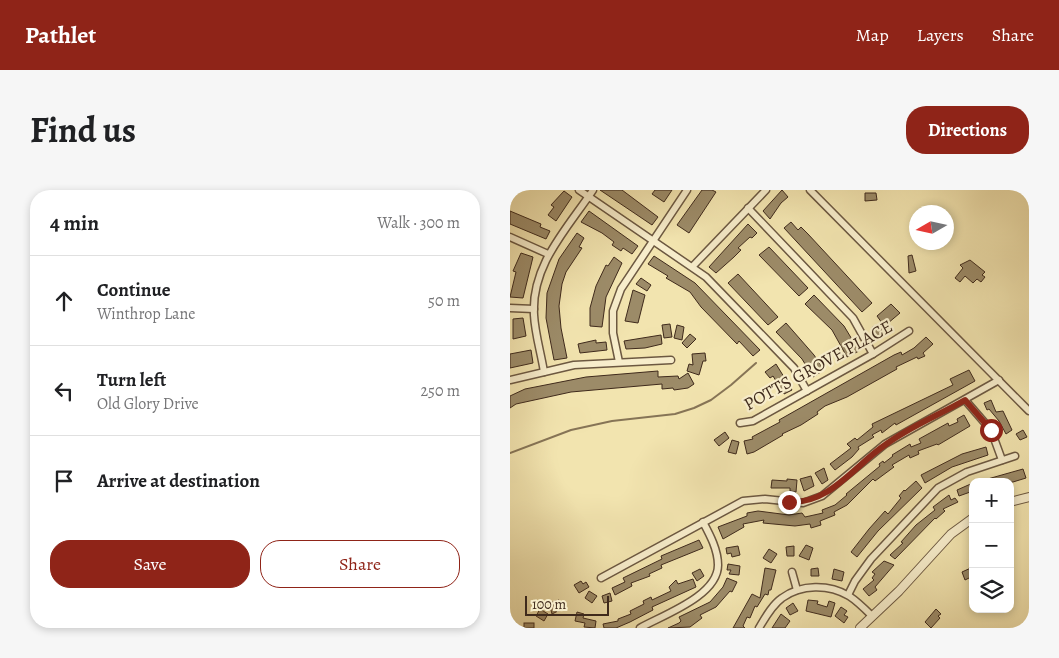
<!DOCTYPE html>
<meta charset="utf-8">
<style>
body{margin:0;font-family:Alegreya,serif;background:#f6f6f6;color:#202124}
.controls{position:absolute;right:15px;bottom:15px;display:grid;overflow:hidden;border-radius:10px;box-shadow:0 2px 8px #0003}
.controls button{width:45px;height:45px;display:grid;place-items:center;padding:0;border:0;border-bottom:1px solid #e0e0e0;background:#fff;color:#202124;font:25px sans-serif}
.compass{position:absolute;left:399px;top:15px;width:45px;height:45px;border-radius:50%;background:#fff;box-shadow:0 2px 8px #0003;rotate:261deg}
.scale{position:absolute;left:15px;bottom:12px;width:84px;box-sizing:border-box;padding-left:5px;border:2px solid #3f2a1c;border-top:0;font-size:14px;line-height:18px;white-space:nowrap;color:#3f2a1c;-webkit-text-stroke:4px #f7edcb;paint-order:stroke}
.stop{position:absolute;width:15px;height:15px;margin:-11px;border:4px solid #8f2418;border-radius:50%;background:#fff}
.stop.end{background:#8f2418;border-color:#fff;box-shadow:0 1px 5px #0008}
.list{margin:0;padding:0;list-style:none}
h2{display:flex;justify-content:space-between;align-items:center;height:65px;margin:0;padding:0 20px;font-size:21px}
h2 small{font-size:16px;font-weight:400;color:#757577}
.list li{display:grid;grid-template-columns:32px 1fr auto;gap:15px;align-items:center;box-sizing:border-box;height:90px;padding:0 20px;border-top:1px solid #e0e0e0}
.list b{display:block;font-size:19px;white-space:nowrap}
.list p{margin:0;font-size:16px;white-space:nowrap;color:#757577}
.list em{font-size:16px;font-style:normal;color:#757577}
.actions{display:flex;gap:10px;padding:15px 20px}
.actions a{flex:1;padding:11px 0;border:1px solid #8f2418;border-radius:20px;text-align:center;font-size:18px;color:#8f2418}
.actions .main{background:#8f2418;color:#fff}
.icon{flex:none;width:28px;height:28px;fill:none;stroke:currentColor;stroke-width:2;stroke-linecap:round;stroke-linejoin:round}
.map{position:relative;flex:none;width:519px;height:438px;overflow:hidden;border-radius:20px}
header{display:flex;align-items:center;gap:30px;box-sizing:border-box;height:70px;padding:0 25px;background:#8f2418;color:#fff}
header strong{font-size:24px}
nav{display:flex;gap:28px;margin-inline-start:auto;font-size:18px}
.intro{display:flex;align-items:center;justify-content:space-between;box-sizing:border-box;height:120px;padding:0 30px}
h1{margin:0;font-size:35px}
.button{padding:12px 22px;border-radius:20px;background:#8f2418;color:#fff;font-size:18px;font-weight:700}
main{display:flex;gap:30px;padding:0 30px}
aside{flex:1;background:#fff;border-radius:20px;box-shadow:0 2px 8px #0003}
.map>svg:first-child{display:block}
</style>
<header>
<strong>Pathlet</strong>
<nav><a>Map</a><a>Layers</a><a>Share</a></nav>
</header>
<div class="intro"><h1>Find us</h1><a class="button">Directions</a></div>
<main>
<aside>
<h2>4 min<small>Walk · 300 m</small></h2>
<ul class="list">
<li><svg class="icon" aria-label="ahead" viewBox="0 0 24 24"><path d="M12 20V5M6 11l6-6 6 6"/></svg><div><b>Continue</b><p>Winthrop Lane</p></div><em>50 m</em></li>
<li><svg class="icon" aria-label="left" viewBox="0 0 24 24"><path d="M17 20v-9H6M10 6l-5 5 5 5"/></svg><div><b>Turn left</b><p>Old Glory Drive</p></div><em>250 m</em></li>
<li><svg class="icon" aria-label="arrive" viewBox="0 0 24 24"><path d="M6 21V4h12l-3 4 3 4H6"/></svg><div><b>Arrive at destination</b></div></li>
</ul>
<div class="actions"><a class="main">Save</a><a>Share</a></div>
</aside>
<div class="map">
<svg width="519" height="438" viewBox="0 0 519 438">
<rect width="100%" height="100%" fill="#f2e4af"/>
<filter id="stains"><feTurbulence type="fractalNoise" baseFrequency=".004" numOctaves="4"/><feColorMatrix values="0 0 0 0 .2 0 0 0 0 .09 0 0 0 0 .02 0 0 0 .5 -.17"/></filter>
<radialGradient id="worn" r=".72"><stop offset=".6" stop-color="#630" stop-opacity="0"/><stop offset="1" stop-color="#630" stop-opacity=".3"/></radialGradient>
<g fill="none" stroke-linecap="round" stroke-linejoin="round">
<polyline stroke="#867456" stroke-width="2" points="0,263 61,240 102,231 165,224 184,218 201,210 221,195 246,173"/>
</g>
<g fill="#9c8b68" stroke="#3f2a1c">
<polygon points="90,0 112,0 148,27 142,35"/>
<polygon points="145,0 162,0 154,12 142,4"/>
<polygon points="192,0 202,0 206,2 179,43 167,35"/>
<polygon points="272,0 278,7 271,13 260,29 253,21"/>
<polygon points="54,1 62,7 46,31 38,25 44,17 41,15"/>
<polygon points="355,3 366,3 367,10 355,11"/>
<polygon points="0,21 31,34 30,37 40,41 36,49 0,34"/>
<polygon points="79,21 128,56 122,64 113,58 111,61 102,55 104,52 92,43 71,32"/>
<polygon points="281,32 288,40 291,37 298,44 362,113 352,122 274,38"/>
<polygon points="238,34 247,43 242,48 240,47 228,58 231,60 224,67 206,83 199,77"/>
<polygon points="67,43 74,48 69,57 72,58 56,82 52,94 49,116 51,138 57,168 44,170 36,128 37,103 49,69"/>
<polygon points="259,57 298,98 289,106 249,65"/>
<polygon points="11,63 23,67 13,108 0,107 6,82 3,81"/>
<polygon points="402,65 406,81 399,83 398,66"/>
<polygon points="144,66 185,93 250,160 243,166 229,151 227,154 191,117 180,102 156,88 158,86 138,74"/>
<polygon points="104,67 112,73 96,107 92,137 80,136 80,118 86,96 96,75 98,76"/>
<polygon points="460,70 475,82 472,85 475,87 471,92 467,89 463,93 455,86 450,92 445,88 453,78 450,75"/>
<polygon points="228,84 268,127 258,135 218,93"/>
<polygon points="131,88 141,95 137,101 126,94"/>
<polygon points="123,100 135,105 128,133 115,131"/>
<polygon points="304,105 334,136 349,161 337,167 322,140 295,114"/>
<polygon points="381,114 390,123 371,139 374,145 369,147 368,145 366,146 362,137 372,133 367,126"/>
<polygon points="13,128 16,146 3,149 3,129"/>
<polygon points="276,133 304,165 314,180 303,187 292,169 266,142"/>
<polygon points="160,134 162,147 154,148 152,135"/>
<polygon points="167,135 174,137 172,150 164,148"/>
<polygon points="180,144 186,149 177,158 172,153"/>
<polygon points="151,145 152,154 135,158 116,159 114,151"/>
<polygon points="416,147 423,154 413,163 415,166 408,169 407,167 386,177 387,179 337,207 315,216 307,222 308,224 291,235 272,244 273,245 244,262 237,264 234,251 243,249 242,247 270,232 269,230 384,165 391,162 392,165 404,158"/>
<polygon points="86,150 86,153 96,152 97,160 70,163 68,154"/>
<polygon points="21,160 23,173 0,178 0,164"/>
<polygon points="195,163 196,171 193,171 189,185 177,181 179,174 183,175 182,164"/>
<polygon points="266,174 282,200 274,204 263,186 260,188 255,182"/>
<polygon points="459,180 465,191 386,235 385,233 372,243 371,240 362,245 364,247 348,257 349,259 342,267 325,280 320,274 341,258 337,254 345,248 347,250 363,237 362,234 443,195 440,189"/>
<polygon points="148,181 148,187 168,186 169,189 178,183 184,194 178,198 164,200 163,198 152,199 152,194 61,202 6,214 0,218 0,206 15,199 76,187"/>
<polygon points="481,210 486,222 493,221 502,240 496,244 489,231 479,219 477,220 474,213"/>
<polygon points="454,225 460,236 428,255 427,254 408,261 409,264 400,268 399,265 382,275 384,277 365,291 363,289 337,315 324,322 325,325 310,331 311,335 301,338 300,334 285,336 253,333 254,330 233,334 234,337 213,349 208,337 237,326 237,323 248,321 279,325 292,323 295,327 313,323 312,320 325,315 337,305 336,304 370,276 369,274 373,271 374,273 383,266 382,265 400,254 401,257 411,253 409,249 438,233 439,236 448,232 447,229"/>
<polygon points="513,240 517,247 510,250 506,244"/>
<polygon points="215,242 219,248 209,256 204,250"/>
<polygon points="222,250 229,252 226,264 218,262"/>
<polygon points="476,257 478,265 442,277 415,293 411,285 452,264"/>
<polygon points="314,278 318,290 312,294 305,283"/>
<polygon points="513,279 516,288 503,292 467,292"/>
<polygon points="301,286 304,296 294,301 290,289"/>
<polygon points="277,289 287,290 286,302 280,301 280,298 261,298 262,290 277,291"/>
<polygon points="406,291 412,298 368,341 347,367 341,362 359,339 375,321 378,324 391,308 389,306 394,300 395,301"/>
<polygon points="463,293 463,301 449,306 447,300"/>
<polygon points="439,305 441,310 445,308 448,312 433,319 435,321 426,329 425,328 385,369 380,365 393,353 391,352 406,335 425,320 423,317"/>
<polygon points="189,350 193,358 151,375 152,378 139,384 140,386 121,393 122,396 105,405 102,398 115,392 113,388 152,369 151,366"/>
<polygon points="296,355 303,358 299,370 289,366"/>
<polygon points="228,356 230,365 222,367 221,363 217,364 216,358"/>
<polygon points="284,356 284,366 277,366 276,357"/>
<polygon points="259,359 267,364 261,373 253,368"/>
<polygon points="374,371 384,375 365,397 367,400 359,406 353,399 364,390 362,388 365,384 362,382"/>
<polygon points="218,374 230,376 229,385 219,384 221,380 217,380"/>
<polygon points="463,377 463,386 455,390 452,382"/>
<polygon points="255,378 266,380 261,400 259,400 258,405 255,404 247,417 245,416 240,428 237,427 233,436 235,438 223,438 242,404 250,408"/>
<polygon points="308,378 309,386 301,386 301,379"/>
<polygon points="190,379 194,386 187,391 182,383"/>
<polygon points="324,379 334,382 332,391 322,389"/>
<polygon points="217,388 227,392 222,402 220,401 206,417 190,425 192,428 180,437 158,438 169,433 171,431 169,427 200,412 213,397"/>
<polygon points="183,389 186,397 142,417 143,420 120,432 106,438 94,438 93,434 108,431 108,429 121,424 120,421 134,414 133,411 141,407 142,410 161,401 159,397 166,390 168,394"/>
<polygon points="71,391 73,394 76,392 79,397 69,403 64,395"/>
<polygon points="79,401 87,406 82,413 75,408"/>
<polygon points="100,403 102,411 94,413 92,406"/>
<polygon points="49,410 52,419 42,424 39,413"/>
<polygon points="298,410 308,411 307,414 317,417 319,411 325,413 321,427 296,421"/>
<polygon points="283,413 288,421 280,425 276,418"/>
<polygon points="331,417 337,421 334,425 338,427 334,433 325,426"/>
<polygon points="30,419 38,424 34,431 26,426"/>
<polygon points="426,419 431,424 428,426 430,428 421,438 415,432"/>
<polygon points="67,422 74,424 73,428 86,431 85,438 74,437 75,433 65,431"/>
<polygon points="271,424 280,431 275,438 262,438"/>
<rect x="14" y="433" width="10" height="5"/>
</g>
<g fill="none" stroke-linecap="round" stroke-linejoin="round">
<g stroke="#6c5841" stroke-width="9">
<g id="minor">
<polyline points="69,0 196,87 284,178 297,201"/>
<polyline points="300,0 519,221"/>
<polyline points="238,18 343,128 363,164"/>
<polyline points="0,47 38,64"/>
<polyline points="183,76 256,0"/>
<polyline points="0,118 24,119"/>
<polyline points="109,172 103,143 103,121 111,99 177,0"/>
<path d="M34 182C31 163 25 144 24 125 21 75 57 39 83 0"/>
<polyline points="0,190 64,175 161,170"/>
<polyline points="455,210 481,240 492,270"/>
<polyline points="230,233 243,231 363,164 399,141"/>
<polyline points="282,382 287,400"/>
<polyline points="91,388 233,311 255,309 293,313 312,306 375,254 489,190"/>
<polyline points="338,405 345,391 361,369 428,298 457,282 505,266"/>
<path d="M130 438C153 425 208 406 208 375 208 360 200 345 193 332"/>
<path d="M249 438C255 428 262 415 272 408 291 394 319 394 339 406 347 411 355 419 362 426"/>
</g>
</g>
<g stroke="#6c5841" stroke-width="10">
<g id="tertiary">
<polyline points="500,312 519,307"/>
<polyline points="350,438 389,401 441,344 463,328"/>
</g>
</g>
<use href="#minor" stroke="#f7edcb" stroke-width="6"/>
<use href="#tertiary" stroke="#f7edcb" stroke-width="8"/>
</g>
<g fill="none" stroke-linecap="round" stroke-linejoin="round">
<path stroke="#8f2418" stroke-width="6" d="M279 312C320 314 344 276 375 255 399 237 429 225 455 210L481 240"/>
</g>
<g text-anchor="middle" dominant-baseline="central" stroke-width="4.5" stroke-linejoin="round" paint-order="stroke">
<g font-size="18" fill="#3f2a1c" stroke="#f7edcb">
<text transform="translate(308 175) rotate(-29)">POTTS GROVE PLACE</text>
</g>
</g>
<rect width="100%" height="100%" filter="url(#stains)"/>
<rect width="100%" height="100%" fill="url(#worn)"/>
</svg>
<div class="controls">
<button>+</button>
<button>−</button>
<button><svg class="icon" aria-label="layers" viewBox="0 0 24 24"><path d="M12 4l9 5-9 5-9-5zM3 14l9 5 9-5"/></svg></button>
</div>
<svg class="compass" viewBox="-18 -18 36 36"><path d="M0-13l5 13h-10z" fill="#e53935"/><path d="M0 13l5-13h-10z" fill="#757577"/></svg>
<div class="scale">100 m</div>
<div class="stop" style="left:481px;top:240px"></div>
<div class="stop end" style="left:279px;top:312px"></div>
</div>
</main>
